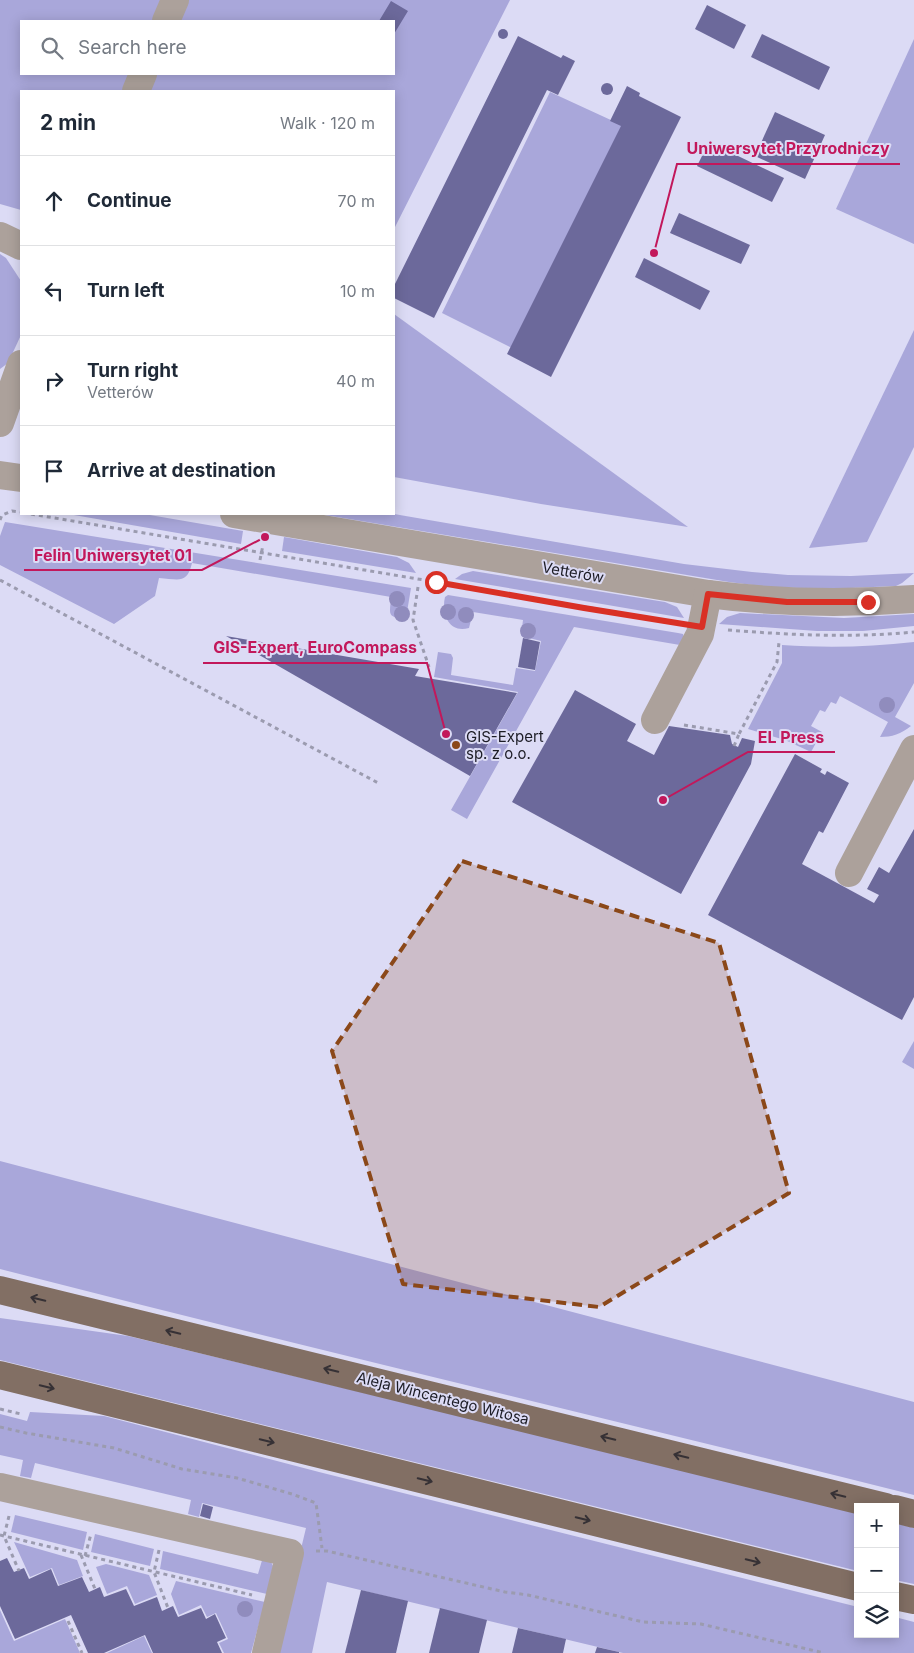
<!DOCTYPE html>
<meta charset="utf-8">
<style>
body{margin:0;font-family:Inter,sans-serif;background:#f2f2f3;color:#1f2937}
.controls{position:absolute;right:15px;bottom:15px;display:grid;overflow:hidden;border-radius:0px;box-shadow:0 2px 12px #0003}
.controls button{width:45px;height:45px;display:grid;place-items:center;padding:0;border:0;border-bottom:1px solid #e0e1e3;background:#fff;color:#1f2937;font:25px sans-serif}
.stop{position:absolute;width:15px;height:15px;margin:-11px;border:4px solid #d93025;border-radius:50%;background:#fff}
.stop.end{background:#d93025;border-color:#fff;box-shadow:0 1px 5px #0008}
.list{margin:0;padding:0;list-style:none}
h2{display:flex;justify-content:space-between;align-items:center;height:65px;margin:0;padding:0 20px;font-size:21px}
h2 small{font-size:16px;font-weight:400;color:#747a83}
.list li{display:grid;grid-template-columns:32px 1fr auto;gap:15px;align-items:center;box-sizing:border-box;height:90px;padding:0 20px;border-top:1px solid #e0e1e3}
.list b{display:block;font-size:19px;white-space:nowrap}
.list p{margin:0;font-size:16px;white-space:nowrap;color:#747a83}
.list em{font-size:16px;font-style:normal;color:#747a83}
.icon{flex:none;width:28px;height:28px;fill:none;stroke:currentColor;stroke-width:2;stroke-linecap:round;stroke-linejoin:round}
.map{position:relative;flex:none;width:914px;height:1653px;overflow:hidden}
.search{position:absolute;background:#fff;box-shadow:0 2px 12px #0003;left:20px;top:20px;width:375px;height:55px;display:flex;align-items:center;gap:12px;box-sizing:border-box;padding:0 18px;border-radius:0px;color:#747a83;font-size:19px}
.panel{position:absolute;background:#fff;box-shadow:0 2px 12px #0003;left:20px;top:90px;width:375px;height:425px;border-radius:0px}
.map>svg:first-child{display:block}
</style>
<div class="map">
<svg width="914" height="1653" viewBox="0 0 914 1653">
<rect width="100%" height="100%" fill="#dcdbf5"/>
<g fill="#a9a7da" fill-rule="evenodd">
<path d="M0 0H510L394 229V91H21V210L0 204ZM21 21H394V74H21Z"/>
<polygon points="914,39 914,244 836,209"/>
<polygon points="550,92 613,121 625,124 514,349 442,313"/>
<polygon points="0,254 6,258 21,281 21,335 8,363 0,369"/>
<polygon points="394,314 688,527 541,504 394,477"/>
<polygon points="914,330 914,447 867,542 809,548"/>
<polygon points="68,514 144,514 243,531 241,544"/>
<polygon points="319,514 394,514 684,564 752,572 788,575 851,576 914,573 902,583 896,586 828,589 769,587 729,582"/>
<path d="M5 522 411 588 406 618C386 618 390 614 391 597L192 563C187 585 178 579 159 578L155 596 114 624 0 565V536Z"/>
<polygon points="284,537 397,557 409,563 416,573 282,551"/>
<polygon points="473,571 665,602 677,607 684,618 455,579 462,574"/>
<path d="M448 595 678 633 683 634 684 637 680 645 574 627 467 819 451 810 518 692 434 677 438 652 451 654 453 658 451 675 513 685 516 668 535 671 541 641 521 636 523 620 473 612 469 628C449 634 441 614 445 597Z"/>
<polygon points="740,613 844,618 914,614 914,626 863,631 817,631 719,624 727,617"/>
<path d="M914 642V683L895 717 911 726C901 734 892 737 880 737L888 722 840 696 836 704 831 702 825 712 820 710 811 726 822 732 811 752 785 740 748 729 782 663V645C827 648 870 647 914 642Z"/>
<polygon points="914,1041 914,1069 902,1062"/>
<path d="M0 1161 914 1402V1495C610 1419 304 1347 0 1269Z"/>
<polygon points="0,1318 128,1336 659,1464 858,1513 858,1571 0,1360"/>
<polygon points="30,1412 104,1416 319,1472 858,1607 858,1634 895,1634 895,1617 914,1622 914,1653 623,1653 327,1582 312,1653 276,1653 306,1528 202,1503 199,1517 188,1514 191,1500 35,1463 31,1478 20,1476 23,1460 0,1455 0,1414 27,1421"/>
<polygon points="15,1515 87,1532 83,1550 11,1532"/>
<polygon points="895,1523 914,1528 914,1584 895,1580"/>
<polygon points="95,1534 154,1549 150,1566 91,1552"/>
<polygon points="14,1542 77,1560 83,1576 59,1585 52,1568 30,1577"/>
<polygon points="163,1551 258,1574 263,1557 271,1562 273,1566 267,1594 160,1569"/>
<polygon points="106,1564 149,1575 157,1595 135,1604 127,1586 107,1594 96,1567"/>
<polygon points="176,1581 265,1602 251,1653 224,1653 219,1643 228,1639 216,1613 207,1617 201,1605 179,1615 171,1594"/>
<polygon points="0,1610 14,1641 65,1619 80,1653 0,1653"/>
<polygon points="144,1636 152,1653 107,1653"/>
</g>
<g fill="#6c699b">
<polygon points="391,1 408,11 394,34 394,21 379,21"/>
<polygon points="707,5 746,25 734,49 695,29"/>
<circle cx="503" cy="34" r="5"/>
<polygon points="762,34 830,67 819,90 751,57"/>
<polygon points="518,36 561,58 563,55 575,61 558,95 547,90 434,318 394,298 394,286"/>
<circle cx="607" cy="89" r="6"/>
<polygon points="627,86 640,93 639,96 681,117 551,377 507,354 621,126 610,121"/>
<polygon points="775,112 825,135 805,179 755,156"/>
<polygon points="709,142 784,178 772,202 697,166"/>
<polygon points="679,213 750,245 741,264 670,233"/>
<polygon points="644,258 710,291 700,310 635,277"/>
<polygon points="226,636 419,669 415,676 517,693 470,776"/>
<polygon points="523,638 540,642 535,670 518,667"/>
<polygon points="575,690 636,724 627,741 654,755 669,726 730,735 732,744 738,747 742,738 755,741 751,764 681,894 512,802"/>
<polygon points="795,754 822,769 820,772 825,775 827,771 849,783 823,833 819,831 802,864 874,903 879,895 867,889 879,867 889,873 914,829 914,997 902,1020 708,915"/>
<polygon points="203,1504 213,1507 210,1519 200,1516"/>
<polygon points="7,1558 14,1572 24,1568 29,1579 51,1569 58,1586 82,1577 89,1592 100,1587 104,1597 126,1589 134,1606 157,1597 162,1611 173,1606 178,1617 201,1608 206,1619 215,1614 226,1638 217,1642 222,1653 153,1653 145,1635 104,1653 88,1653 71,1615 15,1639 0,1606 0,1561"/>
<polygon points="361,1590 408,1601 396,1653 345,1653"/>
<polygon points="440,1608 487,1620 479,1653 429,1653"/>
<polygon points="518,1628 566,1639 563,1653 512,1653"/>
<polygon points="597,1647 619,1652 619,1653 595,1653"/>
</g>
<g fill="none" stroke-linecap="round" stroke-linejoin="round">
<g stroke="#9b9baf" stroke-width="3" stroke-dasharray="4 4" stroke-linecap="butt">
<polyline points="31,514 674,622"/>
<polyline points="0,520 2,515 12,511 21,512"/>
<polyline points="260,560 263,545"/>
<polyline points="0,580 380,784"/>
<polyline points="418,587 413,620 429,667"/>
<path d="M728 630C790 635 851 638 914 632"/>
<polyline points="684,725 739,734 777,662 779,642"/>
<polyline points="734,746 739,734"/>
<polyline points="0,1409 21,1414"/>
<polyline points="0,1427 26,1433 114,1448 182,1469 237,1478 292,1494 316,1503 322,1548"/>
<polyline points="9,1516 4,1536 19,1571"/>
<polyline points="0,1535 252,1595"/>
<polyline points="159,1550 154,1572 168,1608"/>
<polyline points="316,1551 327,1551 505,1592 528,1595 643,1622 701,1624 824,1653"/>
<polyline points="81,1555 95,1589"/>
<polyline points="85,1556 91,1534"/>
<polyline points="68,1621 82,1653"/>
</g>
<g stroke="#aca19b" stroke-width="28">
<polyline points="166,21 175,0"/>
<polyline points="136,91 143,74"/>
<polyline points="0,236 21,246"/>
<polyline points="0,423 21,364"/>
<polyline points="0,475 21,478"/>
<path d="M234 514 708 594C777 603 845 604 914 599"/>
<polyline points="655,720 700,634 708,594"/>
<polyline points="849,873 914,749"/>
<polyline points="0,1487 290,1553 266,1653"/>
</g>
<g stroke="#826f64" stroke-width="28">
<polyline points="0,1290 886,1507"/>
<polyline points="0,1375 858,1587"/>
<polyline points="895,1509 914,1514"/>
<polyline points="895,1596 914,1600"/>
</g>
</g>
<g fill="#908cbd">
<circle cx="397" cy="599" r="8"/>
<circle cx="448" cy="612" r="8"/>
<circle cx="402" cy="614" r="8"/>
<circle cx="466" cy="615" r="8"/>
<circle cx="528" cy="631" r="8"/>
<circle cx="887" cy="705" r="8"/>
<circle cx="245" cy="1609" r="8"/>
</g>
<defs><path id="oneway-shaft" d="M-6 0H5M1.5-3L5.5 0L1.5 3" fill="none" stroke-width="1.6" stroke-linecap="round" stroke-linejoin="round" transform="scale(1.25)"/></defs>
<g stroke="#363135">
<use href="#oneway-shaft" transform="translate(38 1299) rotate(-167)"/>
<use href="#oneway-shaft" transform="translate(173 1332) rotate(-166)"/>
<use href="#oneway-shaft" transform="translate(331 1370) rotate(-166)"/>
<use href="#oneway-shaft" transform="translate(47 1387) rotate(14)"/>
<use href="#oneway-shaft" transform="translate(608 1438) rotate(-166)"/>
<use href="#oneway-shaft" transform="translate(267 1441) rotate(14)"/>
<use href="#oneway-shaft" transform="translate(681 1456) rotate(-166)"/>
<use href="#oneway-shaft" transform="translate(425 1480) rotate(14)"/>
<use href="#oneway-shaft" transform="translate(838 1495) rotate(-166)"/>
<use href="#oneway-shaft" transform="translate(583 1519) rotate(14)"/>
<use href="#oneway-shaft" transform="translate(753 1561) rotate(14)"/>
</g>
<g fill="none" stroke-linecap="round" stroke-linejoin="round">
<polyline stroke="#d93025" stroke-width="6" points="436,582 584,608 702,627 708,594 787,602 868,602"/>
</g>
<path fill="#8b4819" fill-opacity="0.2" stroke="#8b4819" stroke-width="4" stroke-dasharray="10 6" stroke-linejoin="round" d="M462 861 719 943 789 1193 599 1307 403 1284 332 1051Z"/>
<circle fill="#8b4819" stroke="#dcdbf5" stroke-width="2" cx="456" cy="745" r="5"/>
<g text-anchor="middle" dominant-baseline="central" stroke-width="4" stroke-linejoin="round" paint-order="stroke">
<g font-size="15" fill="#1c1c25" stroke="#dcdbf5">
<text transform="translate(573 572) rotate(10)">Vetterów</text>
<text transform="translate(443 1398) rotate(14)">Aleja Wincentego Witosa</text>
</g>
<g font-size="15" fill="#1c1c25" stroke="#dcdbf5" text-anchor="start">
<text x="466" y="736">GIS-Expert<tspan x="466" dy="17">sp. z o.o.</tspan></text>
</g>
</g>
<path fill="none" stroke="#c2185b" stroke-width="2" d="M654 253L677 164H900M265 537L202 570H24M446 734L427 663H203M663 800L748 752H835"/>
<g fill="#c2185b" stroke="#dcdbf5" stroke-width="2">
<circle cx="654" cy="253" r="5"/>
<circle cx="265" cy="537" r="5"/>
<circle cx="446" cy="734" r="5"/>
<circle cx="663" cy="800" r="5"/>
</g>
<g font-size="16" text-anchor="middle" font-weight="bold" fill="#c2185b" stroke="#dcdbf5" stroke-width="4" stroke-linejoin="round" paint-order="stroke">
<text x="788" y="154">Uniwersytet Przyrodniczy</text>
<text x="113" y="561">Felin Uniwersytet 01</text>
<text x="315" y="653">GIS-Expert, EuroCompass</text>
<text x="791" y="743">EL Press</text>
</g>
</svg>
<div class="controls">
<button>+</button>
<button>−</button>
<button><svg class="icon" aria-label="layers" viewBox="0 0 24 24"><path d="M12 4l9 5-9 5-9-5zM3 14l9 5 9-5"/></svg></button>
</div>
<div class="stop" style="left:436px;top:582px"></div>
<div class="stop end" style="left:868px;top:602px"></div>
<div class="search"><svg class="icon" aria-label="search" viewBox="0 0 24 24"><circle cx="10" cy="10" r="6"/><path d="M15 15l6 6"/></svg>Search here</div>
<section class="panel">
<h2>2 min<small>Walk · 120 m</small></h2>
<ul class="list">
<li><svg class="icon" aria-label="ahead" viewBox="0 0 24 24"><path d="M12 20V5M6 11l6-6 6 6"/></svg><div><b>Continue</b></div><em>70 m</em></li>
<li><svg class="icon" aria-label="left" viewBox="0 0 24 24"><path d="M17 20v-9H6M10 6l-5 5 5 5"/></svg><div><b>Turn left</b></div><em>10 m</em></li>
<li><svg class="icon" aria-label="right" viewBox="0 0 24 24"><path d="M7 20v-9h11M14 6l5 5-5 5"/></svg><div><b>Turn right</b><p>Vetterów</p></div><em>40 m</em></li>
<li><svg class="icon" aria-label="arrive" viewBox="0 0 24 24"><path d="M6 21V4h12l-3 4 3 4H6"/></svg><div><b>Arrive at destination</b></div></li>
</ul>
</section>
</div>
